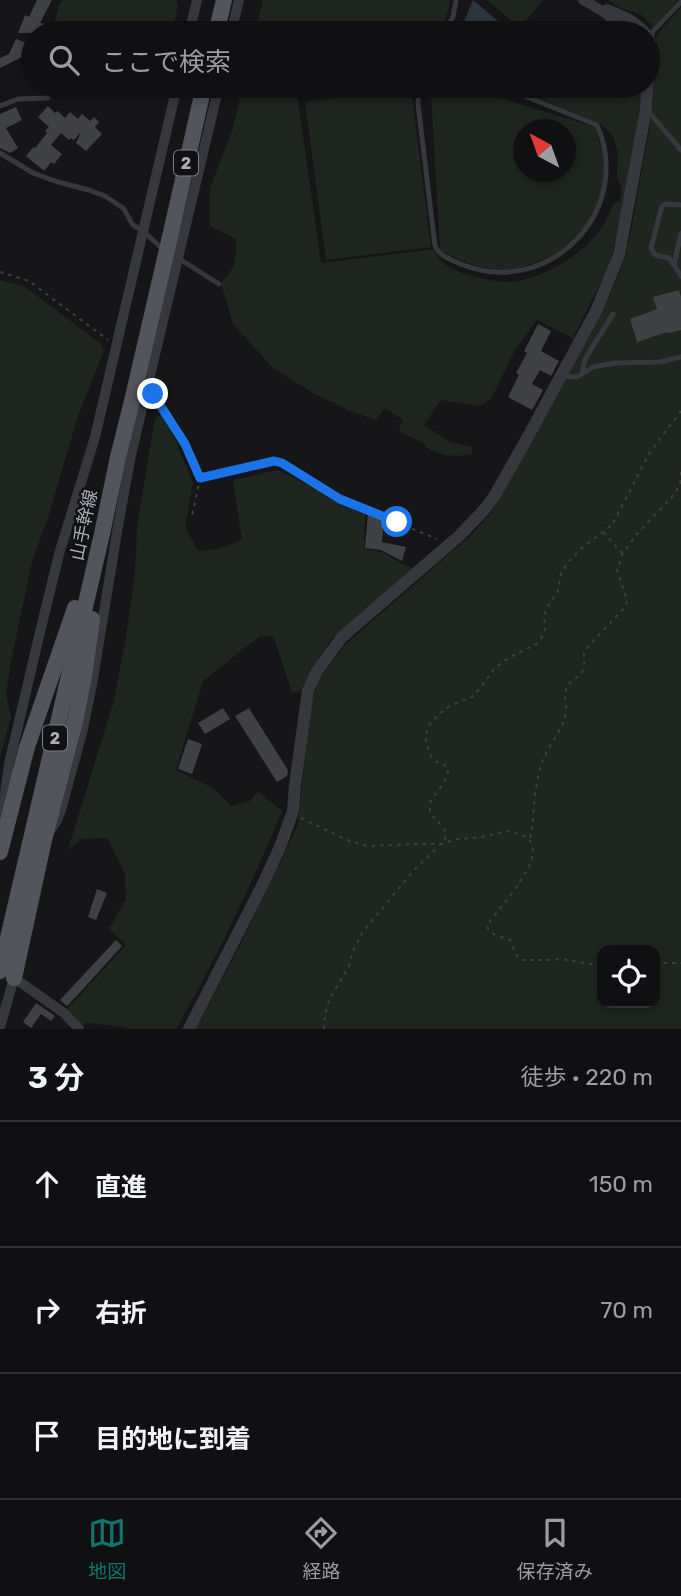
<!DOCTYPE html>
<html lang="ja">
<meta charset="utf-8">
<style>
body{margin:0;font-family:Rubik,"Noto Sans JP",sans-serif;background:#19191b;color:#f1f3f6}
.controls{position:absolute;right:21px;bottom:21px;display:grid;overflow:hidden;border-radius:14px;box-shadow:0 4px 10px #0003}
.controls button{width:63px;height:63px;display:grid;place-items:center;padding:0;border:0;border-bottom:2px solid #303032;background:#101012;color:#f1f3f6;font:35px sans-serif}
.compass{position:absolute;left:513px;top:119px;width:63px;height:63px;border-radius:50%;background:#101012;box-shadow:0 4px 10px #0003;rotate:319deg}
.stop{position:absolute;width:21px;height:21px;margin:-16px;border:5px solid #1a73e8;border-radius:50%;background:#fff}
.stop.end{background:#1a73e8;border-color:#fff;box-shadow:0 2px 7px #0008}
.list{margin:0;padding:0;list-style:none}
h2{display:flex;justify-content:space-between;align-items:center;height:91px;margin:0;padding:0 28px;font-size:30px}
h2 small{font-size:23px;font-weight:400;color:#9c9d9f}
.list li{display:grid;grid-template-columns:46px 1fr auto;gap:21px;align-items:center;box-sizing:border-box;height:126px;padding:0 28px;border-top:2px solid #303032}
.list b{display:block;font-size:26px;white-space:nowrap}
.list em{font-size:23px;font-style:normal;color:#9c9d9f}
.icon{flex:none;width:38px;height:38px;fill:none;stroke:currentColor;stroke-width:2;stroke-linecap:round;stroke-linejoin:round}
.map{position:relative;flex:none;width:681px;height:1029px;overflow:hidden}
.search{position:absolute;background:#101012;box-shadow:0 4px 10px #0003;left:21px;right:21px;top:21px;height:77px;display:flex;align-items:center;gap:18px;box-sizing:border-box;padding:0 24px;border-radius:38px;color:#9c9d9f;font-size:26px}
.sheet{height:469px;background:#101012}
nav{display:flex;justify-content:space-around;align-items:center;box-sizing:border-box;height:98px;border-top:2px solid #303032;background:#101012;font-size:19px;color:#9c9d9f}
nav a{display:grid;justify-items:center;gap:4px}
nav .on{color:#0f766e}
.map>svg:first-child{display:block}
</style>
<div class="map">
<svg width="681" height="1029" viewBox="0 0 681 1029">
<rect width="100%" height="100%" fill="#161618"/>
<g fill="#1e261f" fill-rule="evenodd">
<polygon points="64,0 176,0 178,5 172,33 86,33 54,23 60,3"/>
<path d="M263 0H450C448 13 445 24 435 33H255Z"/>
<polygon points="487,0 543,0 520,28"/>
<polygon points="608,0 678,0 653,27 642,15 621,8"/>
<path d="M681 7V1029H196L241 943 298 825 310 706 319 679 346 644 471 535 489 515 495 506 595 324 614 285 625 258 631 231 648 136 653 101 654 42 660 31ZM602 950H655V1003H602Z"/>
<path d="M243 86H296L321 263 435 249C437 262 450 268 462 273 475 277 490 281 504 282 537 283 584 255 602 227 607 220 610 211 614 203L620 202 622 188 617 178 618 153 613 136 601 124 511 86H643V93L619 228 608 268 573 338 537 320 515 350 491 399 479 406 441 400 424 425 450 442 472 447V454L458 456 445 455 427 448 422 442 400 432 399 429 403 420 385 408 376 420 348 410 313 393 273 368 233 324 221 283C236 268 236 260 236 239L210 226V188L232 131Z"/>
<path d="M444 86H461L595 127C599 140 604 155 604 169 604 213 574 250 534 263 527 265 520 269 513 269 486 271 463 263 440 250L431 94ZM524 130H566V172H524Z"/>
<polygon points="411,88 431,247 326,260 305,102"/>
<polygon points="0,280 24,286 101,344 104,351 78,416 49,514 32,562 11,661 6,694 11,717 0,758"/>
<path d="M161 415 174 437 193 483 185 527 198 551 218 549 242 540 233 480 278 470 365 513 364 549 381 552 413 569 332 638 311 669 300 692 292 693 274 637 260 636 203 681 176 770 213 788 231 806 250 801 258 791 282 811C251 886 216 959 176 1029H128L126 1027 88 1023 81 1025 67 1009 126 945 109 929 126 899 125 874 107 838 82 839 68 850 114 700 126 637 135 571 137 528 155 418Z"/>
</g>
<polygon fill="#2c353c" points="473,0 512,33 465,33 460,31"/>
<g fill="#404145">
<polygon points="37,0 52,0 40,23 58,26 56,33 18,33 25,15 29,17"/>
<polygon points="16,39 32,45 27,57 24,56 0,68 0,58 9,54"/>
<polygon points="48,106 55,113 58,111 65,118 70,112 78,119 82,114 90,121 94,117 99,122 95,127 102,134 86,151 76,143 81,132 74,140 71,138 69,140 61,133 51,145 62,154 54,164 51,162 44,171 26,156 33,147 35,148 47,133 45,131 49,127 38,117"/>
<polygon points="16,107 22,120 6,128 18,148 10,153 0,148 0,114"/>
<polygon points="679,290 681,297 681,330 670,333 667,332 637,342 630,319 657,309 653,297"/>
<polygon points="538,324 551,331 541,351 559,361 551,376 540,370 532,384 543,390 532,410 508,397 519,375 516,373 527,353 524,351"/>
<polygon points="368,514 384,520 382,542 406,547 402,561 381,550 365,548"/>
<polygon points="223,708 230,719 205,734 198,723"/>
<polygon points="249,708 288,770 287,776 277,782 235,716"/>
<polygon points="188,739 202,744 192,774 178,769"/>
<polygon points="97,889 107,893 96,920 88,917"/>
<polygon points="116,940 122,946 83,989 67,1006 60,1000"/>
<polygon points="36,1003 55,1016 51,1021 41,1014 31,1028 23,1022"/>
</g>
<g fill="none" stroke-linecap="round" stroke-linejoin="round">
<g stroke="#3d3f44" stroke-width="2" stroke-dasharray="3.5 5" stroke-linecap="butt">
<polyline points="0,272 29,281 108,340"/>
<polyline points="155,396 185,444 200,478 192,516"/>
<polyline points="201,478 274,461 282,463 340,499 437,539"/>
<polyline points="603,532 622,553"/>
<path d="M301 818 347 840 367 846 419 844H441L458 839 482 837 506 831 520 834 529 839 533 847 532 860 528 869 516 888 487 925C488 935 502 937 510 940L517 956 521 960H548L561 959 602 966"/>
<path d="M530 838 532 830C534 809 535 779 543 760 548 747 562 729 565 717 568 707 562 695 568 685 572 679 580 678 583 670 586 663 582 657 585 650L626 606 627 600 617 570 623 553 637 534 671 498 680 485 681 472"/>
<polyline points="655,963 681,963"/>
<polyline points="324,1029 325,1015 329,1000 349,966 353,951 362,933 413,871 445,840 446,835 444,828 435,819 430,811 430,805 431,800 444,783 448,772 447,767 443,764 435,761 429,753 425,737 428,727 438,715 451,705 472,697 482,686 494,669 505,660 536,644 542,637 545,629 544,617 546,609 558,591 561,573 569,561 583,547 612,525 650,452 681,411"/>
</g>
<g stroke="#37383d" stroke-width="5">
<polyline points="443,33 453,17 456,0"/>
<polyline points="651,39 653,31 681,2"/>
<path d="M419 86 418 104 435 246C440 256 451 260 461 264 548 300 635 211 597 125L500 86"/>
<polyline points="328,95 377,86"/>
<polyline points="0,106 18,99 48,98"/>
<polyline points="648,111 681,150"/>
<polyline points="0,153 33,173 58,182 89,190 105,196 123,208 133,225 143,231 163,249"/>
<polyline points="681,233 674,265 681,276"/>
<polyline points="178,258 219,284"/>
<polyline points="674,265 669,258 655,255 651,248 662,206 665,204 681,205"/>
<polyline points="582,374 585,359 613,314"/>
<polyline points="561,376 577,377 593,367 615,363 660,362 681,357"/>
</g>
<g stroke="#37383d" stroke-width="10">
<path d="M583 0C602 10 612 17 625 33"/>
<path d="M607 9C622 15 636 20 646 33"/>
<polyline points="189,33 197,0"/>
<polyline points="231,33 239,0"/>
<polyline points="648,37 651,42 648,73"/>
<polyline points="1,823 9,764 41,628 59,554 95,437 177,86"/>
<polyline points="49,832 56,822 61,810 82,733 92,685 118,526 131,455 219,86"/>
<polyline points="10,975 64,1013 79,1029"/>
<polyline points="0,1027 14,978"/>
</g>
<polyline stroke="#37383d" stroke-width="12" points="189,1029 263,884 280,847 293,811 295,785 308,690 317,671 342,637 459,536 484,510 495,495 530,433 596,311 619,255 646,109 648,74"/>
<g stroke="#53555c" stroke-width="16">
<polyline points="216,33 224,0"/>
<polyline points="169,241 204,86"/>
<polyline points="0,852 27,747 75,608"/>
<polyline points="7,942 102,534 118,457 132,401"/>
<polyline points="14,978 44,840 76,717 85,670 92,619"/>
</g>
<g stroke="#53555c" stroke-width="16">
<polyline points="132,401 169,241"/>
<polyline points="0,971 7,942"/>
</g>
</g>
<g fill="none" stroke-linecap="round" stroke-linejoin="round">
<polyline stroke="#1a73e8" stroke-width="9" points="153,394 185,444 200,478 274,461 282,463 340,499 397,522"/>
</g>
<g text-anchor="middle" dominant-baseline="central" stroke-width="5" stroke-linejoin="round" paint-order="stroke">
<g fill="#111113" stroke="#7b7e86" stroke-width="2">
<rect x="174" y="150.5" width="24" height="25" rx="5"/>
<rect x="43" y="725.5" width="24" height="25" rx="5"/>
</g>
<g font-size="16" font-weight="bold" fill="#a8adb8">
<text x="186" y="163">2</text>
<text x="55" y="738">2</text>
</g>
<g font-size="18" fill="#a8adb8" stroke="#111113">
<text transform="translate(84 525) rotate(-78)">山手幹線</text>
</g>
</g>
</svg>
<div class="controls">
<button><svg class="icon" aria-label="locate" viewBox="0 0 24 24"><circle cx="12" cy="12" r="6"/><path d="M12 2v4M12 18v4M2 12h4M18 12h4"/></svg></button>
</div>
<svg class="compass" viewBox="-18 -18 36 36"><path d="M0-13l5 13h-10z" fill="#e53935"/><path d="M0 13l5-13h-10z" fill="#9c9d9f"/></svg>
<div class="stop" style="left:397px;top:522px"></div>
<div class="stop end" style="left:153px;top:394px"></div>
<div class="search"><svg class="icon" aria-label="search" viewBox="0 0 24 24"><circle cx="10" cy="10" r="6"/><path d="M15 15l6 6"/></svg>ここで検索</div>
</div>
<section class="sheet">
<h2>3 分<small>徒歩 · 220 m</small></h2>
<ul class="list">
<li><svg class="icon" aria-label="ahead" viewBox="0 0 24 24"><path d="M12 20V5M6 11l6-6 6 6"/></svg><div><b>直進</b></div><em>150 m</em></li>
<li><svg class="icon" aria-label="right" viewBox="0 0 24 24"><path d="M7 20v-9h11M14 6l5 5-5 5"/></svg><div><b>右折</b></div><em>70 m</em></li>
<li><svg class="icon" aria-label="arrive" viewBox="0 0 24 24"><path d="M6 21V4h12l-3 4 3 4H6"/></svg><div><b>目的地に到着</b></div></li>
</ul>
</section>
<nav>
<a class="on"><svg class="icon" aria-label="map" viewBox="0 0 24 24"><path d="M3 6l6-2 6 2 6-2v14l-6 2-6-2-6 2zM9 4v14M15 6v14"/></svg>地図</a>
<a><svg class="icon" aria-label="directions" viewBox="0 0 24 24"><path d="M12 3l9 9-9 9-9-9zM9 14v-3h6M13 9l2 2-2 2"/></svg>経路</a>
<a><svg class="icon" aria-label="saved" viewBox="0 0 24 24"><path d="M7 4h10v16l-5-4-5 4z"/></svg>保存済み</a>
</nav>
